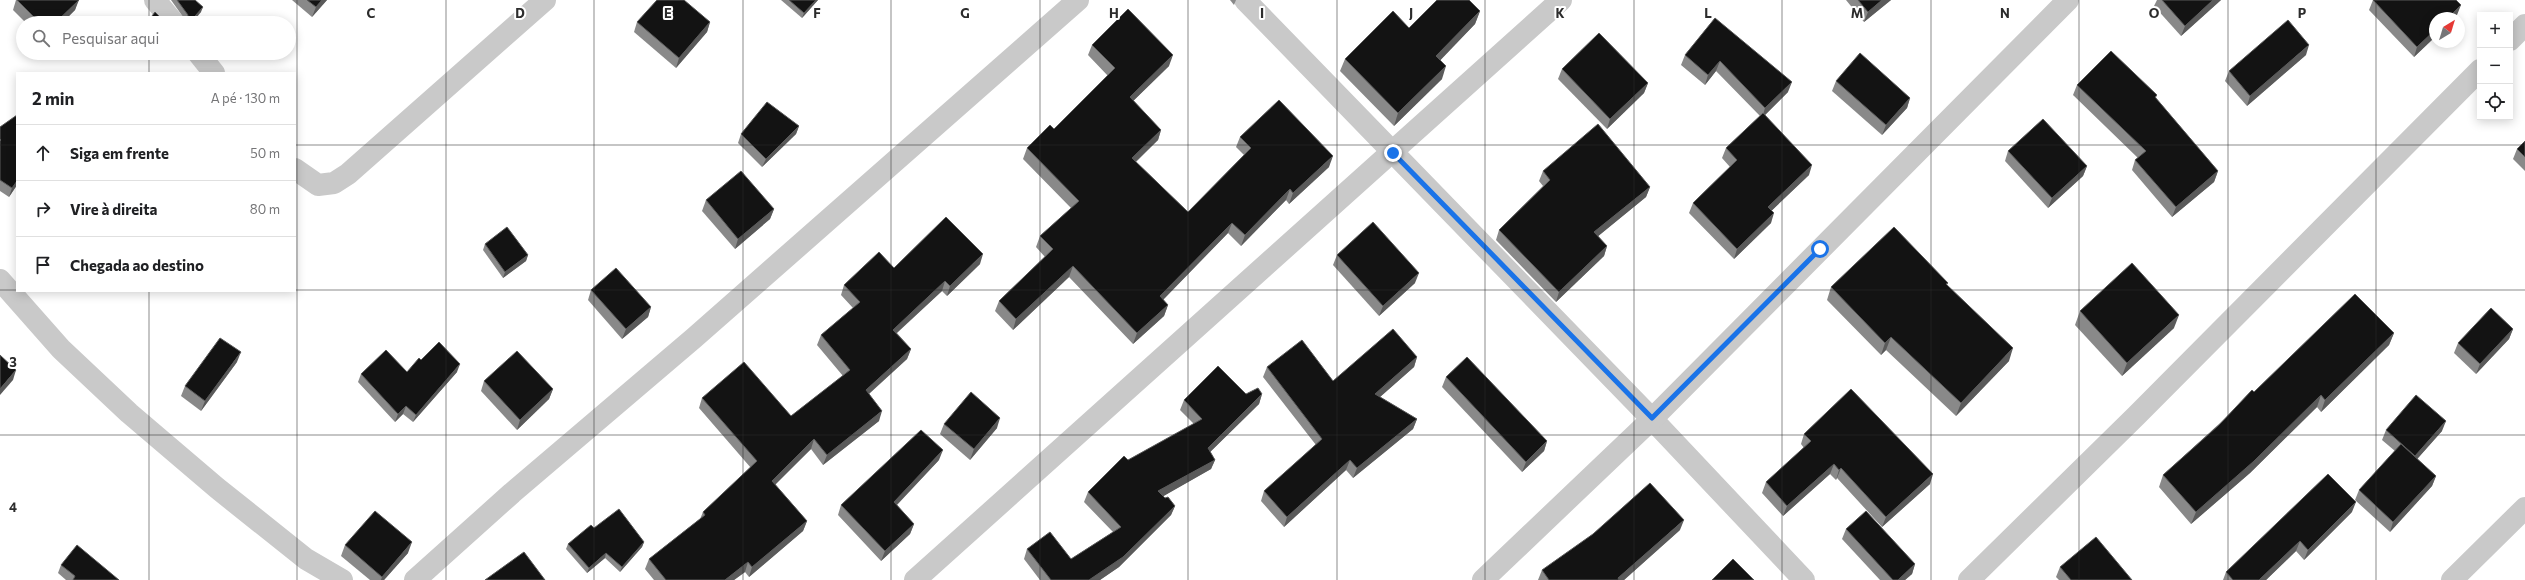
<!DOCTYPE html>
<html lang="pt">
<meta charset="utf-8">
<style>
body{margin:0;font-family:Commissioner,sans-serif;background:#f2f2f2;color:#202124}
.controls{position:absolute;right:12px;top:12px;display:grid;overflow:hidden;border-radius:0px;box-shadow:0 2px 10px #0003}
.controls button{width:36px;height:36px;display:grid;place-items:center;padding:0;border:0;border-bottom:1px solid #e0e0e0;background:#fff;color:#202124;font:20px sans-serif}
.compass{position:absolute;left:2429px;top:12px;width:36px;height:36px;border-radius:50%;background:#fff;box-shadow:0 2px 10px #0003;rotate:38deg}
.stop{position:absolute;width:12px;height:12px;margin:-9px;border:3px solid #1a73e8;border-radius:50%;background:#fff}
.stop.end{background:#1a73e8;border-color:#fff;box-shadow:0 1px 4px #0008}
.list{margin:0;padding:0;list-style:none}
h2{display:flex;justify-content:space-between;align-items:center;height:52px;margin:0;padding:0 16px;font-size:17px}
h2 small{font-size:13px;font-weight:400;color:#757577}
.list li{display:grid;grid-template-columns:26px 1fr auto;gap:12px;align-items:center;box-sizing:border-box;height:56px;padding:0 16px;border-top:1px solid #e0e0e0}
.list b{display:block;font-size:15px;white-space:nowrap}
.list em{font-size:13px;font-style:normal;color:#757577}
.icon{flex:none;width:22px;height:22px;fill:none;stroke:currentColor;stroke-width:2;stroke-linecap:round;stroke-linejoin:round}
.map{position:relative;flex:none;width:2525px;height:580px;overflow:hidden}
.search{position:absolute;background:#fff;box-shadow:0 2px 10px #0003;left:16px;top:16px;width:280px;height:44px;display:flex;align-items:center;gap:10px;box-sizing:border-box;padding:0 14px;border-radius:22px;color:#757577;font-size:15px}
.panel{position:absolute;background:#fff;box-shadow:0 2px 10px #0003;left:16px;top:72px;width:280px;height:220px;border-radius:0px}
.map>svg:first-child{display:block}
</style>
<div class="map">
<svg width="2525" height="580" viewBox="0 0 2525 580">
<rect width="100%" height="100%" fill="#fff"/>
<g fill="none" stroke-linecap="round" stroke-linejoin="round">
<g stroke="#c9c9c9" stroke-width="22">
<polyline points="155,0 174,23"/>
<polyline points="1245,0 1652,419 1804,580"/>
<polyline points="2510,40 2525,25"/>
<polyline points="198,53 214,73"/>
<polyline points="295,169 318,185 334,183 348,174 545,0"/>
<polyline points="0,280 61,349 129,413 217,488 306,559 342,580"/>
<polyline points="415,580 512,493 694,338 1078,0"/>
<polyline points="915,580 1561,0"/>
<polyline points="1483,580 1652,419 2068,0"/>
<polyline points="1969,580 2136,416 2480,70"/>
<polyline points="2452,580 2525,508"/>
</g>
</g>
<g fill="#898989">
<polygon points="16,0 78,0 75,10 62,23 26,23 13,10"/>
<polygon points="171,0 195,0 201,12 186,21"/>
<polygon points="292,0 327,0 312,17"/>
<polygon points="781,0 818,0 802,18"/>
<polygon points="1230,0 1236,0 1234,5"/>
<polygon points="1846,0 1891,0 1864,22"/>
<polygon points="2157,0 2221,0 2181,36 2154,6"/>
<polygon points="2373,0 2457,15 2455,18 2435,18 2435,37 2414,57 2369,10"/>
<polygon points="1480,11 1475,24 1440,60 1442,79 1394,126 1340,71 1345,59 1409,28"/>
<polygon points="152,16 166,23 152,23 150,21"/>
<polygon points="1715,18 1788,92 1765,115 1809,175 1772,210 1771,223 1734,259 1689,213 1693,203 1730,167 1722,158 1726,148 1760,116 1716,71 1705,85 1681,65 1685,55"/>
<polygon points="637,22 710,22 707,32 676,68 634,32"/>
<polygon points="1092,45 1169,66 1133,101 1161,130 1158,140 1136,162 1188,212 1244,155 1236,147 1240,137 1329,167 1289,204 1286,200 1241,246 1228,233 1163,300 1168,305 1164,316 1133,344 1069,277 1013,330 995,311 999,301 1045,257 1036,247 1040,236 1071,208 1023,159 1027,148 1054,129 1108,76 1088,55"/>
<polygon points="2306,55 2247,106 2225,81 2229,71"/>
<polygon points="1562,69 1648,83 1644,93 1607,129 1558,79"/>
<polygon points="1836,81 1910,98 1907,108 1882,135 1832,91"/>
<polygon points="2077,85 2157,95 2156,98 2218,171 2214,182 2172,217 2132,170 2135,160 2138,158 2073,95"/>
<polygon points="799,126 796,134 762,167 738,143 741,134"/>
<polygon points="0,127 17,185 9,197 0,191"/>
<polygon points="2525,141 2525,171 2513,159 2517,149"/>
<polygon points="2008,151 2087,166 2083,176 2048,208 2005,161"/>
<polygon points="1543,171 1650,187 1646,197 1598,236 1607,246 1604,256 1556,302 1496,240 1499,230 1543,186 1539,181"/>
<polygon points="706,200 774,209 770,219 735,249 702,211"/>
<polygon points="485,244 528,255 526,261 503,278 483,250"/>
<polygon points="1337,255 1415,283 1379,316 1333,265"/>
<polygon points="980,264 947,296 942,291 897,333 911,349 907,359 869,394 879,421 823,465 811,449 775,484 807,521 803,531 749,577 745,572 734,580 654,580 645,569 649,559 700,519 703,512 751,468 699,408 702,398 791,416 843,376 817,345 821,335 853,308 841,295 844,285 894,268"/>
<polygon points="1948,283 1947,285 2009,361 1956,416 1886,350 1881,355 1827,300 1831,287"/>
<polygon points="591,290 651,307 648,317 622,339 588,300"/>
<polygon points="2080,311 2174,328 2122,376 2075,325"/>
<polygon points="2513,329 2509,339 2476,374 2454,353 2458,343"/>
<polygon points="2394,333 2389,345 2321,412 2317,407 2250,473 2191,524 2159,487 2163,475 2254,392"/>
<polygon points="1417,357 1414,367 1380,397 1417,419 1413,429 1353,478 1346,470 1284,527 1261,501 1264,491 1316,445 1263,377 1267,367 1333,381"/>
<polygon points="421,360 457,372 413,422 403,414 395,422 358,382 361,374 407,372"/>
<polygon points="237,362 201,411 181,396 185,386"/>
<polygon points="1446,377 1547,441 1544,451 1522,472 1442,387"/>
<polygon points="484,381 553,389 549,399 517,430 481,391"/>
<polygon points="1246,394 1262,394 1259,404 1210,452 1215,460 1211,469 1163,496 1175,506 1171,515 1119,567 1100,580 1040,580 1024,559 1027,549 1071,559 1113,532 1084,502 1088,492 1128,460 1194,424 1180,410 1184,400"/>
<polygon points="944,424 997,428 970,460 940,434"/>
<polygon points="2386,430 2442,431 2417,459 2436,476 2432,486 2390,532 2355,500 2359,490 2395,451 2382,440"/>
<polygon points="1804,434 1930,484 1882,527 1837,478 1836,480 1830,474 1783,516 1762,493 1766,482 1804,448 1801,444"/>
<polygon points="939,460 897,505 914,524 910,534 881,561 838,515 841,505"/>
<polygon points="2352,512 2304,560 2296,551 2266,580 2223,580 2226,572"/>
<polygon points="594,528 644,542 642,547 620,572 605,558 587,573 566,549 568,544"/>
<polygon points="1846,529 1915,564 1912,574 1905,580 1880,580 1842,539"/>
<polygon points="1680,530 1624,580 1538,580 1542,570"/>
<polygon points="345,545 408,553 384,580 370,580 341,556"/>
<polygon points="61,565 119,580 66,580 58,573"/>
<polygon points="2060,567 2132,580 2059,580 2056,577"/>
</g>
<g fill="#5a5a5a">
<polygon points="79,0 75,10 62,23 55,23"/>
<polygon points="322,0 327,0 312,17 316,7"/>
<polygon points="816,0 818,0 802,18 804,13"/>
<polygon points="1882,0 1891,0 1864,22 1868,12"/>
<polygon points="2213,0 2221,0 2181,36 2185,26"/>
<polygon points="2461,5 2457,15 2455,18 2448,18"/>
<polygon points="203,7 201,12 192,23 189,23"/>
<polygon points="1480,11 1475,24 1432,69 1436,56"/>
<polygon points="710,22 707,32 676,68 679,58"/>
<polygon points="2435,30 2435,37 2414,57 2417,47"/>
<polygon points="2309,45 2306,55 2247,106 2250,96"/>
<polygon points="1173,55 1169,66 1126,108 1130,97"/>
<polygon points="1720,61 1716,71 1705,85 1708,75"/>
<polygon points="1446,66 1442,79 1394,126 1398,113"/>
<polygon points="1792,82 1788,92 1762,118 1765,108"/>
<polygon points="1648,83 1644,93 1607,129 1610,119"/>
<polygon points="1910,98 1907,108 1882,135 1886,125"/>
<polygon points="799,126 796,134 762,167 766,159"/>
<polygon points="1161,130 1158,140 1128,169 1132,158"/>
<polygon points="1333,156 1329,167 1289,204 1293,193"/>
<polygon points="1812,165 1809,175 1765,217 1768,207"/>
<polygon points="2087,166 2083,176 2048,208 2052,198"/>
<polygon points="2218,171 2214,182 2172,217 2176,207"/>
<polygon points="17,181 17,185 9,197 12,188"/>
<polygon points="1650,187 1646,197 1591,242 1594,232"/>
<polygon points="1290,189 1286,200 1241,246 1245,235"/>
<polygon points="774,209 770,219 735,249 738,239"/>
<polygon points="1774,213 1771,223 1734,259 1737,249"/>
<polygon points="1232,223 1228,233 1156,307 1160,296"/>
<polygon points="1607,246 1604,256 1556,302 1559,292"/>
<polygon points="983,254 980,264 947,296 950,286"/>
<polygon points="528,255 526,261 503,278 505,272"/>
<polygon points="1073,266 1069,277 1013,330 1016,319"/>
<polygon points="1419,273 1415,283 1379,316 1383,306"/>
<polygon points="945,281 942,291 890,339 893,330"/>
<polygon points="1168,305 1164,316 1133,344 1137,333"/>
<polygon points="651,307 648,317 622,339 626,329"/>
<polygon points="2179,315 2174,328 2122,376 2127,363"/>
<polygon points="2513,329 2509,339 2476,374 2480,364"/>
<polygon points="2394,333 2389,345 2321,412 2325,400"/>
<polygon points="1891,337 1886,350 1881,355 1885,343"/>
<polygon points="2013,348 2009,361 1956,416 1961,403"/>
<polygon points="911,349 907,359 862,400 866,390"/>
<polygon points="241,352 237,362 201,411 205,401"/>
<polygon points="1417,357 1414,367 1372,404 1375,394"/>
<polygon points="460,364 457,372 413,422 416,415"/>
<polygon points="16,370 13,380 0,395 0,389"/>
<polygon points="553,389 549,399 517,430 520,420"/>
<polygon points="1262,394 1259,404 1204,458 1208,448"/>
<polygon points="2321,395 2317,407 2250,473 2191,524 2196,512"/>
<polygon points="406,406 403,414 395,422 398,414"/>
<polygon points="882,411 879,421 823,465 827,455"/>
<polygon points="1000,418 997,428 970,460 974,449"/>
<polygon points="1417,419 1413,429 1353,478 1357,468"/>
<polygon points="2446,421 2442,431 2411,466 2415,456"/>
<polygon points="814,439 811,449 769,491 772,481"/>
<polygon points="1547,441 1544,451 1522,472 1526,462"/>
<polygon points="943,450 939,460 890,512 894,502"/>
<polygon points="1215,460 1211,469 1155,501 1158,491"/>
<polygon points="1350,460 1346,470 1284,527 1287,517"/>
<polygon points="1834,464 1830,474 1783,516 1787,506"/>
<polygon points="1841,468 1837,478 1836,480 1839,470"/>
<polygon points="1933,474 1930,484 1882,527 1886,517"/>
<polygon points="2436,476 2432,486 2390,532 2393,522"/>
<polygon points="2356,502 2352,512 2304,560 2308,550"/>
<polygon points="1175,506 1171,515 1119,567 1100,580 1089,580"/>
<polygon points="1684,520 1680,530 1624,580 1617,580 1618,578"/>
<polygon points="807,521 803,531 749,577 752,567"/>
<polygon points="914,524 910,534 881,561 885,551"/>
<polygon points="2300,541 2296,551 2266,580 2259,580"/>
<polygon points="412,542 408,553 384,580 381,580 382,577"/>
<polygon points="644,542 642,547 620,572 622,567"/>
<polygon points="606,553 605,558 587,573 589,568"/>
<polygon points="748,562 745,572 734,580 725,580"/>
<polygon points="1915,564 1912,574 1905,580 1898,580"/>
</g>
<g fill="#131313" stroke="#5a5a5a">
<polygon points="17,0 79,0 55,23 40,23"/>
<polygon points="177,0 195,0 203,7 189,23 186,23 188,15"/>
<polygon points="307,0 322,0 316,7"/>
<polygon points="657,0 684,0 710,22 679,58 637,22"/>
<polygon points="789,0 816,0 804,13"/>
<polygon points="1437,0 1469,0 1480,11 1436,56 1446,66 1398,113 1345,59 1393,11 1409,28"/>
<polygon points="1858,0 1882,0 1868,12"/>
<polygon points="2162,0 2213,0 2185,26"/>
<polygon points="2373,0 2456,0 2461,5 2448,18 2435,18 2435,30 2417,47"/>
<polygon points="1128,9 1173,55 1130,97 1161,130 1132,158 1188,212 1251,148 1240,137 1279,100 1333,156 1293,193 1290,189 1245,235 1232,223 1160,296 1168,305 1137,333 1073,266 1016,319 999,301 1053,249 1040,236 1079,201 1027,148 1050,125 1054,129 1115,68 1092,45"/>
<polygon points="155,12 166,23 160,23 152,16"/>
<polygon points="1715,18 1792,82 1765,108 1720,61 1708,75 1685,55"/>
<polygon points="2288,20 2309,45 2250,96 2229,71"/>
<polygon points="1599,33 1648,83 1610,119 1562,69"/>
<polygon points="2111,51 2157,95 2155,97 2218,171 2176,207 2135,160 2146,151 2077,85"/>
<polygon points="1860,53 1910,98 1886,125 1836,81"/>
<polygon points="767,102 799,126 766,159 741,134"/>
<polygon points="1763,113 1812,165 1768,207 1774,213 1737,249 1693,203 1737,160 1726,148"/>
<polygon points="17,115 17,181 12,188 0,180 0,141 1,140 0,139 0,127"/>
<polygon points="2043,119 2087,166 2052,198 2008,151"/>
<polygon points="1598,124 1650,187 1594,232 1607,246 1559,292 1499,230 1550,180 1543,171"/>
<polygon points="2525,141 2525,157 2517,149"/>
<polygon points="741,171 774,209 738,239 706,200"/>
<polygon points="946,217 983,254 950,286 945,281 893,330 911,349 866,390 882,411 827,455 814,439 772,481 807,521 752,567 748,562 725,580 666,580 649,559 705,515 703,512 757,461 702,398 744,362 791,416 850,370 821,335 860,302 844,285 879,252 894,268"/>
<polygon points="1373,222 1419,273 1383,306 1337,255"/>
<polygon points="507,227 528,255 505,272 485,244"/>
<polygon points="1894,227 1948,283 1946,284 2013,348 1961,403 1891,337 1885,343 1831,287"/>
<polygon points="2132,263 2179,315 2127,363 2080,311"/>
<polygon points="616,268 651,307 626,329 591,290"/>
<polygon points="2355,294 2394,333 2325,400 2321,395 2254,461 2196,512 2163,475 2219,425 2252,390 2254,392"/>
<polygon points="2491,308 2513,329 2480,364 2458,343"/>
<polygon points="1393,329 1417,357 1375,394 1417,419 1357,468 1350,460 1287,517 1264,491 1322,439 1267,367 1302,340 1333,381"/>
<polygon points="220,338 241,352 205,401 185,386"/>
<polygon points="439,342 460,364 416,415 406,406 398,414 361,374 386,350 407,372 419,358 421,360"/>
<polygon points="517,351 553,389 520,420 484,381"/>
<polygon points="0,355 16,370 0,389"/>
<polygon points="1467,357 1547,441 1526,462 1446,377"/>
<polygon points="1218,366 1246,394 1258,388 1262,394 1208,448 1215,460 1158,491 1165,498 1168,497 1175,506 1123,557 1089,580 1051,580 1027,549 1050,532 1071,559 1121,527 1088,492 1124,456 1128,460 1202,419 1184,400"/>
<polygon points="1851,389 1933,474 1886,517 1841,468 1839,470 1834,464 1787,506 1766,482 1811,441 1804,434"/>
<polygon points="971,392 1000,418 974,449 944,424"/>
<polygon points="2416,395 2446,421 2415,456 2386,430"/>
<polygon points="921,430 943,450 894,502 914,524 885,551 841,505"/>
<polygon points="2401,444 2436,476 2393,522 2359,490"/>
<polygon points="2328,474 2356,502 2308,550 2300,541 2259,580 2233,580 2226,572"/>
<polygon points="1650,483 1684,520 1618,578 1619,580 1549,580 1542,570 1593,534"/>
<polygon points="619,509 644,542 622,567 606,553 589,568 568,544 591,525 594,528"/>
<polygon points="375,511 412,542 382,577 345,545"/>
<polygon points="1866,511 1915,564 1898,580 1893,580 1846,529"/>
<polygon points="2096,537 2132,580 2071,580 2060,567"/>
<polygon points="77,545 119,580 73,580 75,576 61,565"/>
<polygon points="524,552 545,580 485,580"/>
<polygon points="1733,559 1754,580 1712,580"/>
</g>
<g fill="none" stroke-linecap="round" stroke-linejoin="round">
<polyline stroke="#1a73e8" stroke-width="5" points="1393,153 1652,418 1820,249"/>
</g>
<path fill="none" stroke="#2c2c2c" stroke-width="1" stroke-opacity="0.55" d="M149 0V23M297 0V580M446 0V580M594 0V580M743 0V580M891 0V580M1040 0V580M1188 0V580M1337 0V580M1485 0V580M1634 0V580M1782 0V580M1931 0V580M2079 0V580M2228 0V580M2376 0V580M149 53V73M0 145H17M295 145H2525M0 290H17M295 290H2525M149 291V580M0 435H2525"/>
<g font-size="13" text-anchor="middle" font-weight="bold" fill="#2c2c2c" stroke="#fff" stroke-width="4" stroke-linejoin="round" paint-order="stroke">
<text x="371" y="18">C</text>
<text x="520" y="18">D</text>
<text x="668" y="18">E</text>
<text x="817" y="18">F</text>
<text x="965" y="18">G</text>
<text x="1114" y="18">H</text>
<text x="1262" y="18">I</text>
<text x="1411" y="18">J</text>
<text x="1560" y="18">K</text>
<text x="1708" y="18">L</text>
<text x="1857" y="18">M</text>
<text x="2005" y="18">N</text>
<text x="2154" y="18">O</text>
<text x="2302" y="18">P</text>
<text x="13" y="367">3</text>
<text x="13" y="512">4</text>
</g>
</svg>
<div class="controls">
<button>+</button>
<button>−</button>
<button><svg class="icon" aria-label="locate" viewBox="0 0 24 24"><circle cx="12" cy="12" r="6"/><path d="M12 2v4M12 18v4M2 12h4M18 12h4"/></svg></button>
</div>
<svg class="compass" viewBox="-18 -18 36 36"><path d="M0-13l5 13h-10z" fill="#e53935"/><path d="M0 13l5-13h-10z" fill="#757577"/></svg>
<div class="stop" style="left:1820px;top:249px"></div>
<div class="stop end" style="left:1393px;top:153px"></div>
<div class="search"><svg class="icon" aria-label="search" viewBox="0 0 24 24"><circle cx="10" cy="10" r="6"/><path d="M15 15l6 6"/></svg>Pesquisar aqui</div>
<section class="panel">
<h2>2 min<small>A pé · 130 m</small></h2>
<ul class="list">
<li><svg class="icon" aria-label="ahead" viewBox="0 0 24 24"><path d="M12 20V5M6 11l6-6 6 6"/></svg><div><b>Siga em frente</b></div><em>50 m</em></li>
<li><svg class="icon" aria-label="right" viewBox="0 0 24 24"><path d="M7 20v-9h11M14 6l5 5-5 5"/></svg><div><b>Vire à direita</b></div><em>80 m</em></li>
<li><svg class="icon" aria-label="arrive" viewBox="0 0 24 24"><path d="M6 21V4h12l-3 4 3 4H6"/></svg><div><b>Chegada ao destino</b></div></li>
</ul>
</section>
</div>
